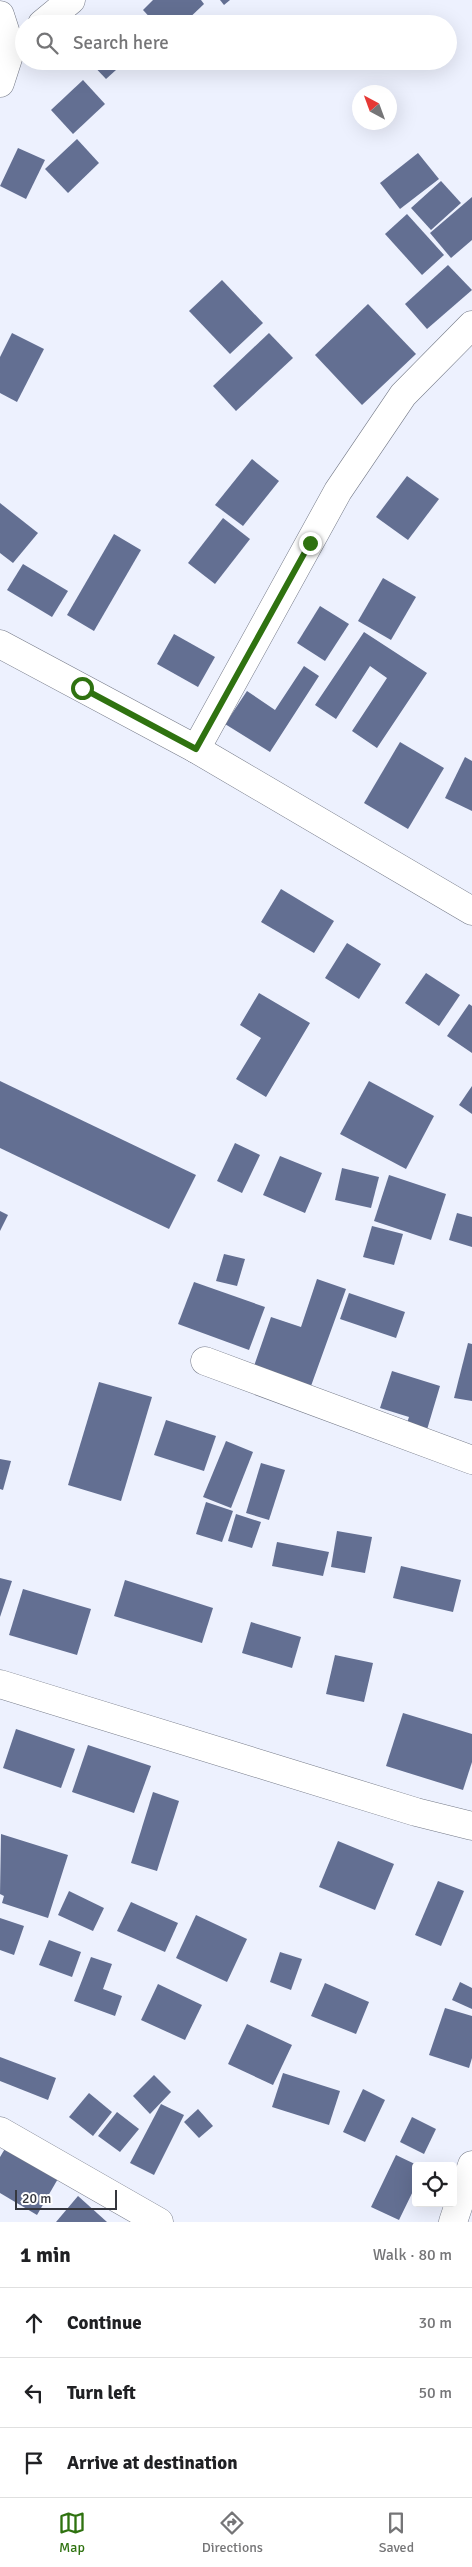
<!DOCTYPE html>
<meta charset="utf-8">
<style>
body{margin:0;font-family:Signika,sans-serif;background:#f6f6f6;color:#202124}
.controls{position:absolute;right:15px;bottom:15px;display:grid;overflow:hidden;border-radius:5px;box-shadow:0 5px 20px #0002}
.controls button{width:45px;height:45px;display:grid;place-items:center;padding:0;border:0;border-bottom:1px solid #e0e0e0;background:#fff;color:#202124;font:25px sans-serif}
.compass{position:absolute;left:352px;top:85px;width:45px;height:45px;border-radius:50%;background:#fff;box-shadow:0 5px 20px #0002;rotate:319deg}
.scale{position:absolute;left:15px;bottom:12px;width:102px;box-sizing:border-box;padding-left:5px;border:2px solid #35373e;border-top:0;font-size:14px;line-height:18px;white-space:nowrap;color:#35373e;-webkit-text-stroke:4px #fff;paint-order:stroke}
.stop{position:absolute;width:15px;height:15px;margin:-11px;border:4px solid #2f7210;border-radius:50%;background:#fff}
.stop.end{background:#2f7210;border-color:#fff;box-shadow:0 1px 5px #0008}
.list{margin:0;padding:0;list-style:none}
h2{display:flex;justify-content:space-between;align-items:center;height:65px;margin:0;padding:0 20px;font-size:21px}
h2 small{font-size:16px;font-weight:400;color:#757577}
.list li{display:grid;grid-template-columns:32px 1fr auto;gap:15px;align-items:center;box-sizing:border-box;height:70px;padding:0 20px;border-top:1px solid #e0e0e0}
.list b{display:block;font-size:19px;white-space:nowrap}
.list em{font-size:16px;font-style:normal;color:#757577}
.icon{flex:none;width:28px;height:28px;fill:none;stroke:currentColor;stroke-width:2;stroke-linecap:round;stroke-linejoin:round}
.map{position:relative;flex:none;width:472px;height:2222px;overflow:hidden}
.search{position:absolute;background:#fff;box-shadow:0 5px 20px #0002;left:15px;right:15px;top:15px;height:55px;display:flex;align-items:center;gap:12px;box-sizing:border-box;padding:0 18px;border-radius:28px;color:#757577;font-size:19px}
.sheet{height:275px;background:#fff}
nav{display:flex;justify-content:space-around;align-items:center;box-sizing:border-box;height:70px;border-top:1px solid #e0e0e0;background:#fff;font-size:14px;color:#757577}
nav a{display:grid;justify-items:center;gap:2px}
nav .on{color:#2f7210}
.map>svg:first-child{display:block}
</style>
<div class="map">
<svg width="472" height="2222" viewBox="0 0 472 2222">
<rect width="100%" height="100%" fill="#edf1fe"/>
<g fill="#636f92">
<polygon points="153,0 201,0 204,4 183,24 156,24 143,10"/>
<polygon points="220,0 230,0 224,5"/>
<polygon points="119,16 126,24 111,24"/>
<polygon points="89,61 126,61 106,79"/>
<polygon points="83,80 105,104 73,134 51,110"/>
<polygon points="77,139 99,163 68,193 45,169"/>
<polygon points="18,148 45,160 26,199 0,186"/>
<polygon points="418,153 439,179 400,209 380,183"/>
<polygon points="441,181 461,203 431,230 411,208"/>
<polygon points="472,197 472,240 451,258 430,233"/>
<polygon points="407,214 444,255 422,275 385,234"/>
<polygon points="448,265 472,290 427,329 405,304"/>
<polygon points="222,280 263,323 230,354 189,311"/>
<polygon points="368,304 416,354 362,405 315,355"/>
<polygon points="12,333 44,349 17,402 0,393 0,357"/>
<polygon points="269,333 293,358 236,411 213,386"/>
<polygon points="252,459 279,481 243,526 215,505"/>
<polygon points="407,476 439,499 408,540 376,517"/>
<polygon points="0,503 38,533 13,563 0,553"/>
<polygon points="223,518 250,539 215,584 188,563"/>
<polygon points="114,534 141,550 94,631 67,615"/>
<polygon points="23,564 68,591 52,617 7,590"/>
<polygon points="383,578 416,597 391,640 358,621"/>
<polygon points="320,606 349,624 325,661 297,643"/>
<polygon points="364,632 427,673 377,748 352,731 387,678 370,666 336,719 315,705"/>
<polygon points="174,634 215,657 198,687 157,664"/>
<polygon points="304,666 319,676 270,752 225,724 247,691 275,710"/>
<polygon points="400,742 444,768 408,829 364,803"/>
<polygon points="465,757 472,761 472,811 445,798"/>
<polygon points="281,889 334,921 314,953 261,922"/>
<polygon points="347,943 381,964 359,999 325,978"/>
<polygon points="426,973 460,995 439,1026 405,1003"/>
<polygon points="259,993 310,1023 266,1097 236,1079 261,1038 240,1025"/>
<polygon points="469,1004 472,1006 472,1053 447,1036"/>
<polygon points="0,1081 196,1175 169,1229 0,1148"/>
<polygon points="369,1081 434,1116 406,1169 340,1134"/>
<polygon points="472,1086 472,1114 459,1105"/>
<polygon points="235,1143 260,1155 242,1193 217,1181"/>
<polygon points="280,1156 322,1173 305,1213 263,1195"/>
<polygon points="342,1168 379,1177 371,1208 335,1200"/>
<polygon points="389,1175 446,1194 431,1240 374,1221"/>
<polygon points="0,1211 8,1215 0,1231"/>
<polygon points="457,1213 472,1217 472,1247 449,1240"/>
<polygon points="372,1226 403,1234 394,1265 363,1257"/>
<polygon points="224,1254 245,1259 237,1286 216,1281"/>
<polygon points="317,1279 346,1289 311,1386 254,1366 271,1317 301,1327"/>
<polygon points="194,1282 265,1307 249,1350 178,1324"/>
<polygon points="349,1293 405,1312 396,1338 340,1319"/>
<polygon points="468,1343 472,1344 472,1401 454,1398"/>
<polygon points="392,1371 440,1386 426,1433 406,1426 409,1417 380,1408"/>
<polygon points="99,1382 152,1397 121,1501 68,1485"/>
<polygon points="166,1420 216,1436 204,1471 154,1455"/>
<polygon points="226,1441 253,1452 231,1508 203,1497"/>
<polygon points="0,1459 11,1461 3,1490 0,1489"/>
<polygon points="261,1463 285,1470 269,1520 246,1513"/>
<polygon points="206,1502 233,1511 222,1542 196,1534"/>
<polygon points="236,1514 261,1522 252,1548 228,1541"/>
<polygon points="337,1531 372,1537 365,1573 331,1567"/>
<polygon points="277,1542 329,1552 323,1576 272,1566"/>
<polygon points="401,1566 461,1580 453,1612 393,1598"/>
<polygon points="0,1578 12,1581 0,1617"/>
<polygon points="125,1580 213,1608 202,1643 114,1616"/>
<polygon points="23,1589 91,1609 77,1655 9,1635"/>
<polygon points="251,1622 301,1637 292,1668 242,1653"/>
<polygon points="335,1655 373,1663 364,1702 326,1694"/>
<polygon points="403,1713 472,1734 472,1762 463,1790 386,1766"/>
<polygon points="16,1729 75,1749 61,1788 3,1768"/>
<polygon points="88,1745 151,1766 134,1813 72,1792"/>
<polygon points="153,1792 179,1801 157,1871 131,1863"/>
<polygon points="1,1834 68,1855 48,1918 2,1903 4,1896 0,1894"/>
<polygon points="338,1841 394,1864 375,1910 319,1887"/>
<polygon points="438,1881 464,1891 441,1946 415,1935"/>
<polygon points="69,1891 104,1908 93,1931 58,1915"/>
<polygon points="131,1902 178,1923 165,1952 117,1931"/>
<polygon points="196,1915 247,1939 227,1982 176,1958"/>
<polygon points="0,1918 24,1926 14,1955 0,1950"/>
<polygon points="49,1940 81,1952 72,1977 39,1965"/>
<polygon points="280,1952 302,1959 291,1990 270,1982"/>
<polygon points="91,1957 112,1964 103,1989 122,1996 115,2016 74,2001"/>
<polygon points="460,1982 472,1988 472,2009 452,2000"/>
<polygon points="325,1983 369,2002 356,2034 311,2016"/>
<polygon points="158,1984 202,2005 185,2040 141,2020"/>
<polygon points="445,2008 472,2016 472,2058 469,2068 429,2055"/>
<polygon points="247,2024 292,2045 273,2085 228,2064"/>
<polygon points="0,2057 56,2078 48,2100 0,2081"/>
<polygon points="283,2073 340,2091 329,2125 272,2107"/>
<polygon points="154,2075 171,2092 150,2114 133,2096"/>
<polygon points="363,2089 385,2100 365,2142 343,2132"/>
<polygon points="89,2093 112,2112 93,2136 69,2117"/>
<polygon points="161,2104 184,2115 154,2175 130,2163"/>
<polygon points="198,2109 213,2126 199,2138 184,2122"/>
<polygon points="117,2112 139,2129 120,2152 98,2136"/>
<polygon points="412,2117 436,2129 424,2154 400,2142"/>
<polygon points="6,2147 59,2177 37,2215 0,2193 0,2157"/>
<polygon points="396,2155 419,2166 416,2166 416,2185 399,2220 371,2207"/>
<polygon points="78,2196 107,2222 56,2222"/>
</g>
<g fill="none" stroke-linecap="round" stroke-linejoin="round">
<g stroke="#747987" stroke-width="29">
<g id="minor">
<polyline points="0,15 11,49 0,83"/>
<polyline points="42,24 71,0"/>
<polyline points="0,644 196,749 472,911"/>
<polyline points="196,749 338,491 403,395 472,325"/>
<polyline points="205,1361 472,1460"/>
<polyline points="0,1684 416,1812 472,1826"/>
<polyline points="0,2131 159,2222"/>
<polyline points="453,2222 472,2165"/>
</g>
</g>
<use href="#minor" stroke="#fff" stroke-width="28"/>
</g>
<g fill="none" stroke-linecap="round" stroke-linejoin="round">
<polyline stroke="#2f7210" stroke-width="6" points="82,688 196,749 310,543"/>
</g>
</svg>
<div class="controls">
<button><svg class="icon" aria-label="locate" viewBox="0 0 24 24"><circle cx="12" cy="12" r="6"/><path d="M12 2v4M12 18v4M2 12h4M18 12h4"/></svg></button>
</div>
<svg class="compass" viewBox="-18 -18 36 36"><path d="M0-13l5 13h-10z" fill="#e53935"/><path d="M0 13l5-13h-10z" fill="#757577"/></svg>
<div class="scale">20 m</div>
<div class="stop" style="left:82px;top:688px"></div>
<div class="stop end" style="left:310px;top:543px"></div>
<div class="search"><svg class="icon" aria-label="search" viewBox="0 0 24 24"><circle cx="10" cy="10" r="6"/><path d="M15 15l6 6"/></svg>Search here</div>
</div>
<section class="sheet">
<h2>1 min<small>Walk · 80 m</small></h2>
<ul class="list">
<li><svg class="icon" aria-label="ahead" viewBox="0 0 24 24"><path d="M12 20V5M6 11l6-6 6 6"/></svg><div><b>Continue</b></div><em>30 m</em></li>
<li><svg class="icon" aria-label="left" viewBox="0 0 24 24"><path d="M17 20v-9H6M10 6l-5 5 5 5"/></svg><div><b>Turn left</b></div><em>50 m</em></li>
<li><svg class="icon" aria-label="arrive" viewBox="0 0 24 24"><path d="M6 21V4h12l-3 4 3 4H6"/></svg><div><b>Arrive at destination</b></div></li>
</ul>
</section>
<nav>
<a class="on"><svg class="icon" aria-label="map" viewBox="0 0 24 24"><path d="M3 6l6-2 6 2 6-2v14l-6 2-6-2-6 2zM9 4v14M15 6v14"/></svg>Map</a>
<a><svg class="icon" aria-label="directions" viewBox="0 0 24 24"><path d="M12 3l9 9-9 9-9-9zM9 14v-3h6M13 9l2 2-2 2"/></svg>Directions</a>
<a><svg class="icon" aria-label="saved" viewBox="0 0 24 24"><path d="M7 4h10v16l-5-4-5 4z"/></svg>Saved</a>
</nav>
